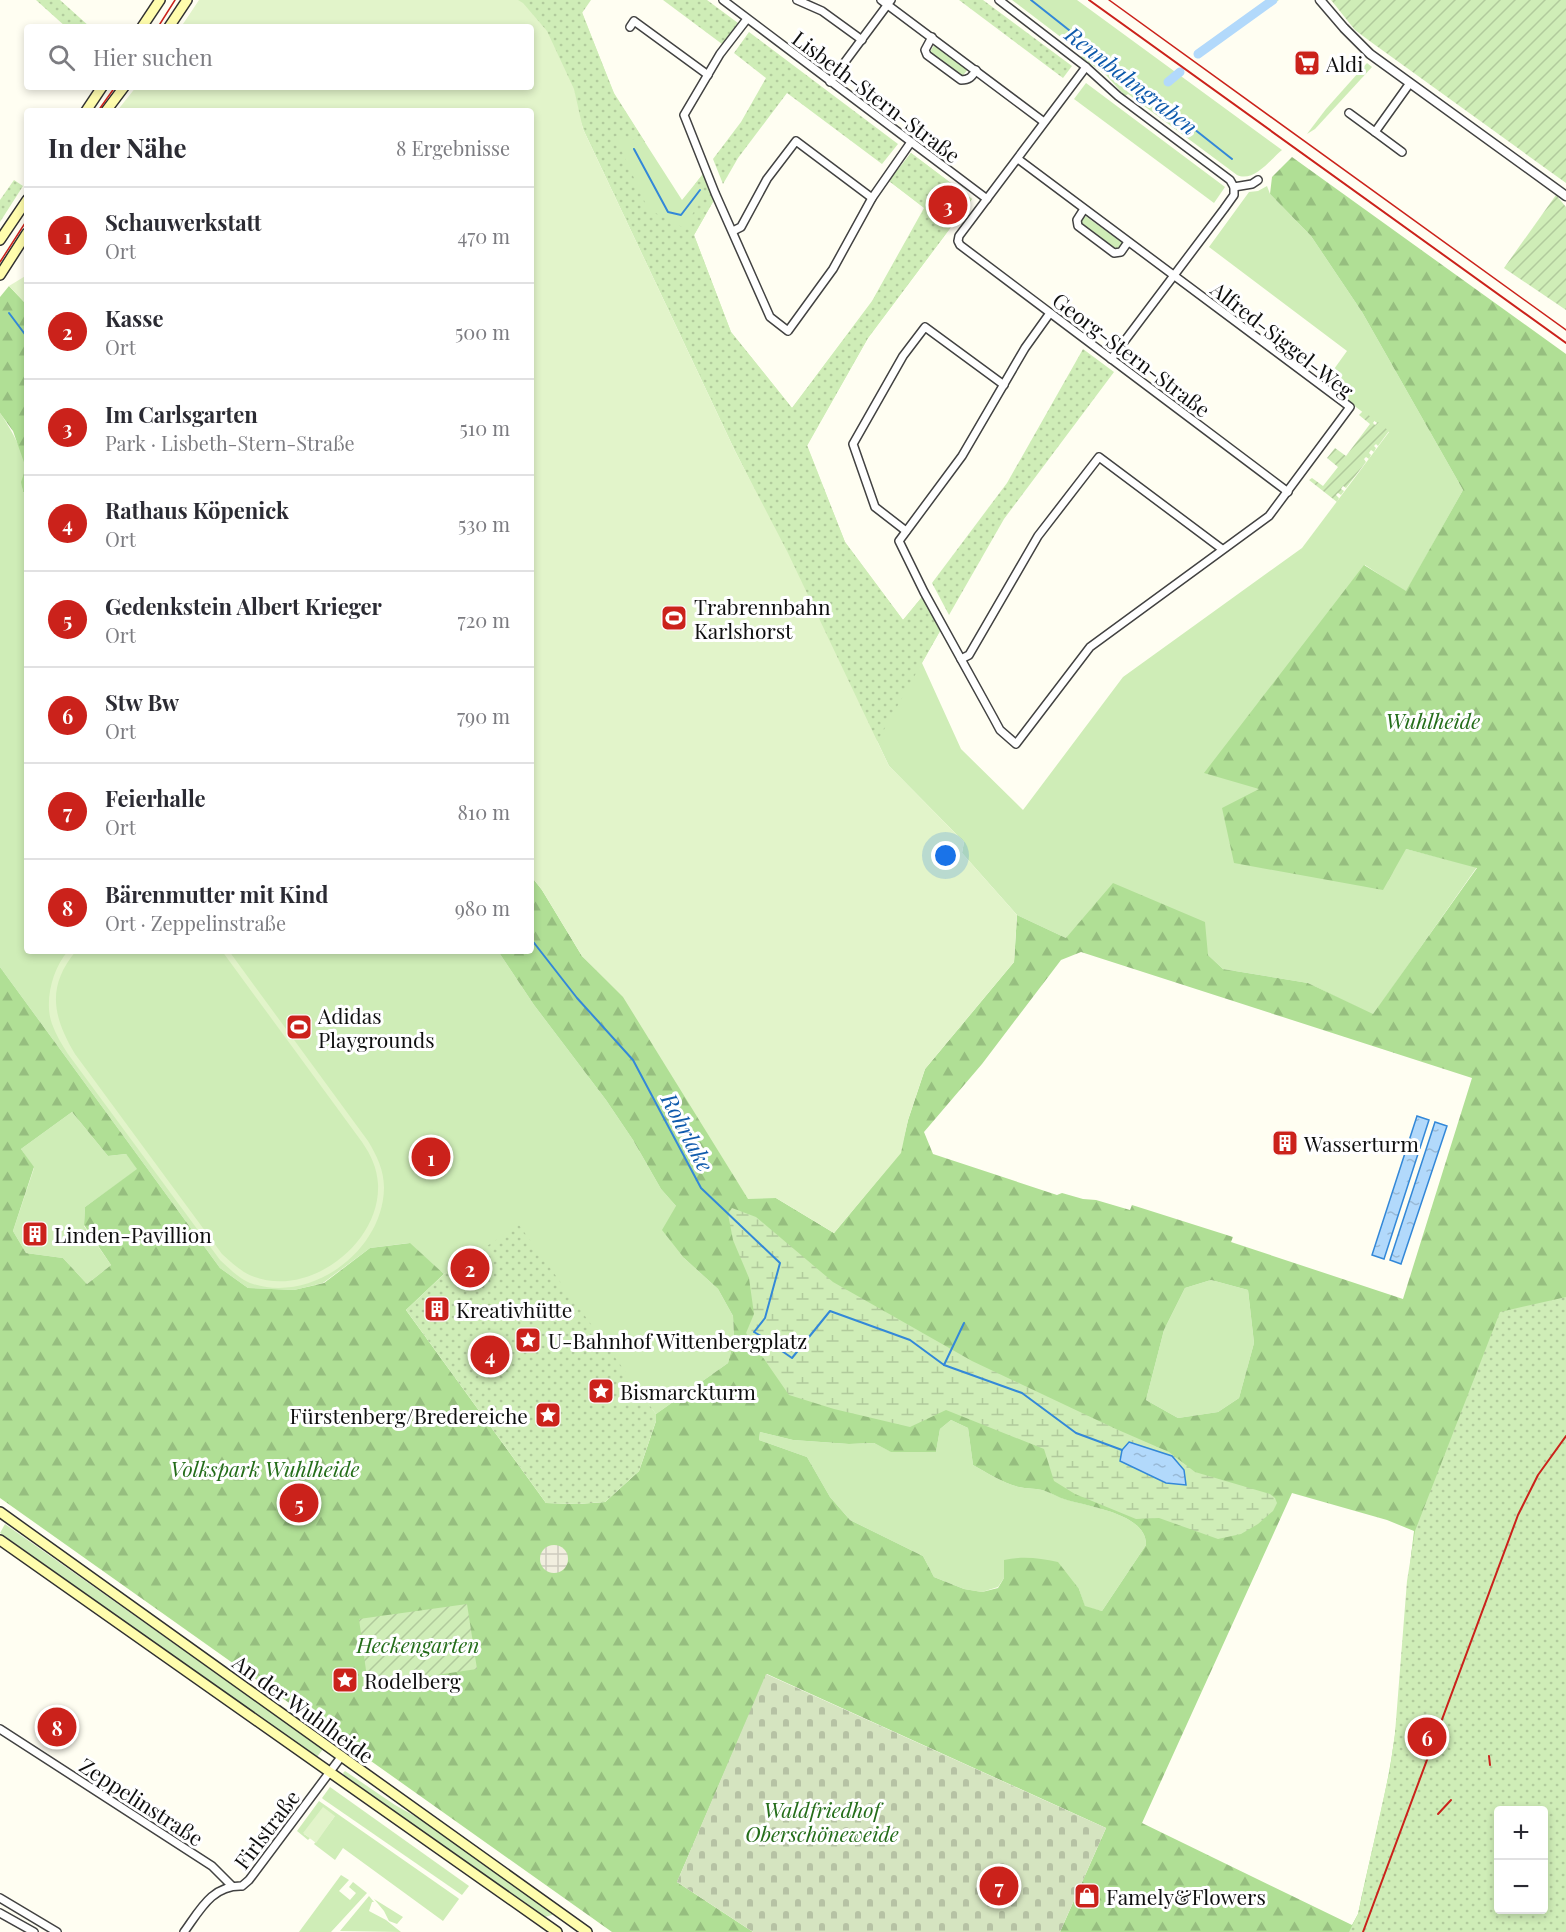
<!DOCTYPE html>
<html lang="de">
<meta charset="utf-8">
<style>
body{margin:0;font-family:"Playfair Display",serif;background:#f7f7f7;color:#2b2b33}
.controls{position:absolute;right:18px;bottom:18px;display:grid;overflow:hidden;border-radius:6px;box-shadow:0 3px 9px #0003}
.controls button{width:54px;height:54px;display:grid;place-items:center;padding:0;border:0;border-bottom:2px solid #e1e1e2;background:#fff;color:#2b2b33;font:30px sans-serif}
.you{position:absolute;left:946px;top:856px;width:21px;height:21px;margin:-15px;border:4px solid #fff;border-radius:50%;background:#1a73e8;box-shadow:0 0 0 9px #1a73e833}
.badge{display:grid;place-items:center;width:39px;height:39px;border-radius:50%;background:#cb221b;color:#fff;font-size:20px;font-weight:700}
.pin{position:absolute;translate:-50% -50%;border:3px solid #fff;box-shadow:0 2px 6px #0006}
.list{margin:0;padding:0;list-style:none}
h2{display:flex;justify-content:space-between;align-items:center;height:78px;margin:0;padding:0 24px;font-size:26px}
h2 small{font-size:20px;font-weight:400;color:#7c7c81}
.list li{display:grid;grid-template-columns:39px 1fr auto;gap:18px;align-items:center;box-sizing:border-box;height:96px;padding:0 24px;border-top:2px solid #e1e1e2}
.list b{display:block;font-size:22px;white-space:nowrap}
.list p{margin:0;font-size:20px;white-space:nowrap;color:#7c7c81}
.list em{font-size:20px;font-style:normal;color:#7c7c81}
.icon{flex:none;width:33px;height:33px;fill:none;stroke:currentColor;stroke-width:2;stroke-linecap:round;stroke-linejoin:round}
.map{position:relative;flex:none;width:1566px;height:1932px;overflow:hidden}
.search{position:absolute;background:#fff;box-shadow:0 3px 9px #0003;left:24px;top:24px;width:510px;height:66px;display:flex;align-items:center;gap:15px;box-sizing:border-box;padding:0 21px;border-radius:6px;color:#7c7c81;font-size:22px}
.panel{position:absolute;background:#fff;box-shadow:0 3px 9px #0003;left:24px;top:108px;width:510px;height:846px;border-radius:6px}
.map>svg:first-child{display:block}
</style>
<div class="map">
<svg width="1566" height="1932" viewBox="0 0 1566 1932">
<defs>
<pattern id="forest-firs" width="22" height="20" patternUnits="userSpaceOnUse" patternTransform="scale(1.5)"><rect width="22" height="20" fill="#b0df95"/><path d="M5 1l3.5 6h-7zM16 11l3.5 6h-7z" fill="#96be7f"/></pattern>
<pattern id="wetland-marsh" width="20" height="14" patternUnits="userSpaceOnUse" patternTransform="scale(1.5)"><rect width="20" height="14" fill="#cfedb7"/><path d="M1 5h8M5 5V1M11 12h8M15 12V8" fill="none" stroke="#b1ca9c"/></pattern>
<pattern id="cemetery-stones" width="16" height="16" patternUnits="userSpaceOnUse" patternTransform="scale(1.5)"><rect width="16" height="16" fill="#d5e4c0"/><path d="M2 7V4a2 2 0 0 1 4 0v3zM10 15v-3a2 2 0 0 1 4 0v3z" fill="#b6c2a4"/></pattern>
<pattern id="park-dots" width="8" height="8" patternUnits="userSpaceOnUse" patternTransform="scale(1.5)"><rect width="8" height="8" fill="#cfedb7"/><path d="M2 2h.1M6 6h.1" fill="none" stroke="#b1ca9c" stroke-width="1.8" stroke-linecap="round"/></pattern>
<pattern id="garden-furrows" width="10" height="10" patternUnits="userSpaceOnUse" patternTransform="scale(1.5)"><rect width="10" height="10" fill="#cfedb7"/><path d="M-1 1l2-2M0 10L10 0M9 11l2-2" fill="none" stroke="#b1ca9c"/></pattern>
<pattern id="plaza-grid" width="8" height="8" patternUnits="userSpaceOnUse" patternTransform="scale(1.5)"><rect width="8" height="8" fill="#f1eedf"/><path d="M0 4h8M4 0v8" fill="none" stroke="#cdcbbe"/></pattern>
<pattern id="water-ripples" width="26" height="14" patternUnits="userSpaceOnUse" patternTransform="scale(1.5)"><rect width="26" height="14" fill="#b2d9fb"/><path d="M2 4q2-2 4 0t4 0M15 11q2-2 4 0t4 0" fill="none" stroke="#98b9d6"/></pattern>
</defs>
<rect width="100%" height="100%" fill="#fffef2"/>
<g fill="#cfedb7">
<path d="M1012 0H1077L1282 150C1271 159 1253 183 1237 175L1128 94 1125 96 1106 75 1081 57 1083 54Z"/>
<polygon points="1270,0 1279,0 1208,49 1204,46"/>
<polygon points="582,12 614,94 682,200 703,174 714,200 694,235 731,332 792,408 872,301 924,208 889,181 911,153 972,199 868,338 807,446 845,542 903,620 922,597 940,631 922,663 961,749 1023,810 1123,677 1302,548 1389,432 1324,383 1347,351 1209,247 1249,192 1258,191 1267,186 1270,194 1311,236 1362,312 1463,490 1406,592 1365,565 1346,590 1260,789 1406,849 1477,867 1373,1015 1308,983 1223,969 1208,955 1066,938 1017,915 962,853 964,842 889,766 788,553 735,451 583,129 574,89 547,31"/>
<polygon points="935,44 968,69 961,78 929,53"/>
<polygon points="1367,63 1372,67 1315,129 1307,134 1326,109"/>
<polygon points="1086,83 1225,187 1214,203 1074,99"/>
<polygon points="1084,215 1123,243 1118,250 1079,222"/>
<path d="M0 413C8 424 26 455 26 469 25 479 20 478 23 492L27 493V951H498L534 1005 606 1100 633 1140 661 1189 676 1206 684 1258 718 1289 733 1316 734 1340 728 1363 656 1414 633 1384 458 1266 444 1274 409 1243 370 1248 323 1283 294 1290 248 1288 220 1268 0 967Z"/>
<polygon points="72,1112 108,1156 126,1154 138,1169 85,1207 84,1226 111,1265 87,1284 63,1258 26,1253 13,1231 34,1168 21,1149"/>
<polygon points="1211,1280 1248,1290 1254,1343 1239,1398 1218,1412 1178,1418 1146,1400 1164,1330 1185,1288"/>
<path d="M951 1420 968 1428 973 1465C987 1473 1003 1483 1019 1487 1026 1489 1034 1488 1042 1490 1051 1492 1059 1498 1068 1500 1090 1507 1147 1514 1146 1545L1102 1611 1085 1607 1079 1589 1004 1578 998 1587 982 1592 964 1589 934 1577 923 1556 850 1520 830 1497 807 1457 759 1440 760 1432 793 1440 849 1444 874 1443 892 1452H936L940 1429Z"/>
<polygon points="5,1524 323,1749 317,1757 0,1533"/>
<polygon points="345,1771 395,1805 429,1824 552,1913 552,1915 545,1917 538,1913 345,1776 343,1773"/>
<polygon points="330,1787 469,1886 462,1895 323,1799 322,1798"/>
<polygon points="319,1801 458,1898 459,1899 443,1921 343,1848 335,1860 314,1844 335,1816 304,1834 310,1838 308,1840 297,1831"/>
<polygon points="341,1875 349,1880 339,1891 350,1900 356,1893 349,1887 353,1882 367,1893 331,1932 299,1932"/>
<polygon points="369,1896 374,1902 372,1902 369,1911 386,1920 401,1932 340,1931"/>
<polygon points="374,1899 403,1917 397,1924 389,1921 384,1911"/>
</g>
<g fill="url(#forest-firs)" fill-rule="evenodd">
<path d="M1292 157 1566 354V1433L1361 1932H1060L1106 1828 767 1674 677 1882 753 1932H612L0 1498V967L220 1268 248 1288 294 1290 324 1283 370 1248 410 1243 444 1274 406 1310 546 1503 577 1504 605 1502 639 1471 656 1421V1414L728 1363 734 1340 733 1316 718 1289 684 1258 662 1230 676 1206 661 1189 633 1140 606 1100 534 1005 498 951H531V876L542 890 582 956 623 996 776 1198 834 1233 900 1153 908 1120 925 1069 1014 962 1017 915 1066 938 1113 883 1205 922 1208 955 1223 969 1308 983 1373 1014 1477 868 1406 849 1383 890 1234 863 1222 808 1259 789 1204 773 1364 565 1406 591 1463 490 1362 312 1311 236 1270 194 1272 177ZM1081 952 1472 1078 1403 1299 1231 1242 1233 1237 1132 1205 1130 1210 1096 1200 1083 1199 1062 1193 1057 1195 933 1154 924 1132 982 1064 1061 960ZM72 1112 108 1156 126 1154 137 1169 85 1207 84 1225 111 1265 87 1284 63 1258 26 1253 13 1231 34 1167 21 1149ZM1211 1280 1248 1290 1254 1343 1239 1398 1218 1412 1178 1418 1146 1400 1164 1330 1185 1288ZM951 1420 968 1428 973 1465C987 1473 1003 1483 1019 1487 1026 1489 1034 1488 1042 1490 1050 1492 1059 1498 1067 1500 1090 1507 1147 1514 1146 1545L1102 1611 1085 1606 1079 1589 1058 1562C1039 1558 1023 1556 1004 1560V1578L998 1588 982 1592 964 1589 934 1577 923 1556 850 1520 830 1497 807 1457 759 1440 760 1432 793 1440 849 1444 874 1443 891 1452H936L940 1429ZM1292 1493 1387 1520 1414 1531C1405 1599 1404 1668 1395 1735 1387 1795 1370 1855 1358 1914L1352 1925 1142 1823Z"/>
<polygon points="9,286 27,305 27,493 23,492 21,482 26,468 13,431 0,413 0,297"/>
</g>
<polygon fill="url(#wetland-marsh)" points="732,1208 756,1217 833,1282 972,1361 1116,1429 1169,1452 1195,1472 1270,1494 1275,1498 1277,1503 1273,1511 1258,1524 1241,1534 1218,1539 1159,1518 1136,1519 1075,1494 1054,1481 1044,1449 946,1410 910,1427 834,1409 789,1395 746,1333 754,1314 749,1278 733,1240 728,1214"/>
<polygon fill="url(#cemetery-stones)" points="766,1674 1106,1828 1060,1932 753,1932 677,1882"/>
<g fill="url(#park-dots)" fill-rule="evenodd">
<polygon points="36,0 60,0 90,27 66,27"/>
<polygon points="510,0 591,0 582,13 614,93 645,142 615,136 648,209 684,228 706,192 695,184 703,174 714,200 694,235 731,332 792,408 872,302 925,208 889,181 911,153 972,199 868,338 807,445 845,542 903,620 922,597 940,631 877,742 767,517 547,50 536,30"/>
<polygon points="663,0 707,0 738,23 722,44"/>
<polygon points="959,0 983,0 1072,66 1063,78"/>
<polygon points="749,32 898,144 882,164 787,93 738,158 723,184 713,159 741,122 766,78 734,53"/>
<polygon points="14,180 23,186 0,222 0,200"/>
<polygon points="1083,349 1114,372 1004,519 949,615 932,583 1007,483"/>
<polygon points="519,1225 656,1414 656,1421 639,1471 605,1502 577,1504 546,1503 406,1310 444,1274"/>
<path d="M1566 1297V1932H1349L1358 1914 1390 1769 1395 1733 1407 1581 1415 1531 1500 1312ZM1498 1810H1544V1910H1498Z"/>
</g>
<g fill="url(#garden-furrows)">
<polygon points="1331,0 1566,0 1566,183 1371,42 1355,30"/>
<polygon points="1556,195 1566,207 1566,310 1504,268"/>
<polygon points="1363,411 1375,420 1373,423 1375,425 1378,422 1389,431 1378,446 1376,444 1374,446 1376,448 1374,452 1371,450 1369,453 1371,455 1369,459 1366,457 1364,459 1366,462 1346,488 1343,486 1341,489 1344,491 1341,495 1338,493 1336,495 1339,498 1337,502 1309,480 1312,478 1323,486 1338,467 1327,458 1335,448 1346,456 1370,424 1359,415"/>
<polygon points="467,1604 477,1669 368,1685 359,1619"/>
</g>
<g fill="#e2f4ca">
<polygon points="199,0 518,0 523,3 547,31 574,89 583,129 735,451 788,553 889,766 964,842 962,853 1017,915 1014,962 925,1069 908,1120 901,1153 834,1233 776,1198 748,1199 623,997 582,956 542,890 531,876 531,111 117,111 136,87 531,87 531,27 181,27"/>
<polygon points="27,275 27,305 9,286"/>
<path d="M68 951H76C46 987 53 1017 75 1054L222 1254C232 1263 240 1271 252 1276 308 1299 381 1244 378 1184 377 1168 371 1155 362 1142L222 951H229L368 1141C377 1156 384 1170 384 1188 383 1250 313 1303 253 1284 240 1280 230 1269 220 1260L68 1054C62 1045 56 1035 52 1024 44 1002 52 969 68 951Z"/>
<polygon points="323,1807 335,1816 316,1843 303,1833"/>
</g>
<circle fill="url(#plaza-grid)" cx="554" cy="1559" r="14"/>
<g fill="url(#water-ripples)" stroke="#3388d8" stroke-width="1.5">
<polygon points="1417,1116 1429,1120 1384,1259 1372,1255"/>
<polygon points="1435,1122 1447,1126 1401,1264 1390,1260"/>
<polygon points="1129,1442 1172,1456 1184,1470 1186,1485 1166,1483 1120,1461 1122,1450"/>
</g>
<g fill="none" stroke-linecap="round" stroke-linejoin="round">
<g stroke="#3388d8" stroke-width="2">
<polyline points="1031,0 1232,159"/>
<polyline points="634,149 668,212 681,215 700,190"/>
<polyline points="9,313 27,337"/>
<polyline points="531,939 577,998 633,1060 701,1188 780,1263 765,1318 754,1332 761,1336"/>
<polyline points="779,1349 792,1358 830,1311 910,1340 944,1365 964,1323"/>
<polyline points="944,1365 1022,1393 1076,1433 1122,1450"/>
</g>
<g stroke="#b2d9fb" stroke-width="9">
<polyline points="1198,54 1273,0"/>
<polyline points="1168,82 1180,72"/>
</g>
<g stroke="#424242" stroke-width="10">
<g id="minor">
<polyline points="723,0 987,199"/>
<polyline points="797,0 822,11 862,40"/>
<polyline points="881,0 1044,122"/>
<polyline points="999,0 1086,67 1118,96 1230,180 1234,187 1252,184 1258,180"/>
<polyline points="747,19 720,54 684,115 715,193 770,317 788,331 833,269 872,198 911,142"/>
<polyline points="630,27 634,21 708,75"/>
<path d="M932 37 925 50 927 55 961 80C969 80 972 77 976 70"/>
<polyline points="1086,67 959,236 958,241 960,245 1288,492"/>
<polyline points="830,82 891,0"/>
<polyline points="1349,113 1375,132 1410,83"/>
<polyline points="1375,132 1402,152"/>
<polyline points="1018,159 1350,407 1269,516 1090,647 1016,744 1000,730 993,717 924,592 899,541 962,456 1025,348 1050,313"/>
<polyline points="1084,209 1077,220 1078,226 1114,253 1121,252 1128,242"/>
<polyline points="733,231 741,227 767,179 796,141 872,198"/>
<polyline points="1111,359 1224,209 1234,195 1234,187"/>
<polyline points="906,531 875,507 853,444 903,356 925,327 1004,385"/>
<polyline points="961,659 969,655 1038,536 1099,457 1222,549"/>
<polyline points="0,1729 212,1866 232,1886"/>
<polyline points="0,1898 57,1932"/>
<polyline points="0,1913 34,1932"/>
<path d="M184 1932C200 1910 212 1885 242 1886L249 1880 341 1757"/>
</g>
</g>
<g stroke="#424242" stroke-width="11">
<polyline id="tertiary" points="1320,0 1344,28 1370,54 1566,196"/>
</g>
<g stroke="#313131" stroke-width="12">
<g id="secondary">
<polyline points="142,27 160,0"/>
<polyline points="169,27 187,0"/>
<polyline points="86,111 102,87"/>
<polyline points="106,111 124,87"/>
<polyline points="0,240 27,200"/>
<polyline points="0,275 27,233"/>
<polyline points="0,1512 587,1932"/>
<polyline points="0,1540 557,1932"/>
</g>
</g>
<use href="#minor" stroke="#fff" stroke-width="7"/>
<use href="#tertiary" stroke="#fff" stroke-width="8"/>
<use href="#secondary" stroke="#fffdad" stroke-width="9"/>
<g stroke="#cb221b" stroke-width="1.5">
<polyline points="1109,0 1566,330"/>
<polyline points="158,27 175,0"/>
<polyline points="98,111 115,87"/>
<polyline points="0,262 27,220"/>
</g>
<g stroke="#cb221b" stroke-width="2">
<polyline points="1089,0 1566,343"/>
<polyline points="1489,1756 1490,1765"/>
<polyline points="1438,1814 1451,1800"/>
<polyline points="1363,1932 1518,1515 1538,1475 1566,1436"/>
</g>
</g>
<defs>
<g id="supermarket-square" transform="scale(1.35)"><rect x="-9" y="-9" width="18" height="18" rx="4" fill="#cb221b" stroke="#fff"/><path d="M-6-5.5h2.5l.6 2H6L4.5 2H-2.5L-4.4-4H-6ZM-1.5 3.2a1.3 1.3 0 1 0 .1 0ZM3 3.2a1.3 1.3 0 1 0 .1 0Z" fill="#fff"/></g>
<g id="stadium-square" transform="scale(1.35)"><rect x="-9" y="-9" width="18" height="18" rx="4" fill="#cb221b" stroke="#fff"/><path d="M0-5a6.5 5 0 1 0 0 10a6.5 5 0 1 0 0-10ZM-3.5-1.8h7v3.6h-7Z" fill="#fff"/></g>
<g id="building-square" transform="scale(1.35)"><rect x="-9" y="-9" width="18" height="18" rx="4" fill="#cb221b" stroke="#fff"/><path d="M-4-6H4V6H1V3H-1V6H-4ZM-2.5-4.3h1.7v1.8h-1.7ZM.8-4.3h1.7v1.8H.8ZM-2.5-1h1.7V.8h-1.7ZM.8-1h1.7V.8H.8Z" fill="#fff"/></g>
<g id="sight-square" transform="scale(1.35)"><rect x="-9" y="-9" width="18" height="18" rx="4" fill="#cb221b" stroke="#fff"/><path d="M0-6L1.8-2.2L6-1.7L2.9 1.2L3.7 5.4L0 3.3L-3.7 5.4L-2.9 1.2L-6-1.7L-1.8-2.2Z" fill="#fff"/></g>
<g id="shop-square" transform="scale(1.35)"><rect x="-9" y="-9" width="18" height="18" rx="4" fill="#cb221b" stroke="#fff"/><path d="M-5-2.5h2.3a2.7 3.5 0 0 1 5.4 0H5L5.5 6h-11ZM-1.5-2.5h3a1.5 2.3 0 0 0-3 0Z" fill="#fff"/></g>
</defs>
<g fill-rule="evenodd">
<use href="#supermarket-square" x="1307" y="63"/>
<use href="#stadium-square" x="674" y="618"/>
<use href="#stadium-square" x="299" y="1027"/>
<use href="#building-square" x="1285" y="1143"/>
<use href="#building-square" x="35" y="1234"/>
<use href="#building-square" x="437" y="1309"/>
<use href="#sight-square" x="528" y="1340"/>
<use href="#sight-square" x="601" y="1391"/>
<use href="#sight-square" x="548" y="1415"/>
<use href="#sight-square" x="345" y="1680"/>
<use href="#shop-square" x="1087" y="1896"/>
</g>
<g text-anchor="middle" dominant-baseline="central" stroke-width="6" stroke-linejoin="round" paint-order="stroke">
<g font-size="21" fill="#0f0f0f" stroke="#fff" text-anchor="start">
<text x="1326" y="63">Aldi</text>
<text x="694" y="606">Trabrennbahn<tspan x="694" dy="24">Karlshorst</tspan></text>
<text x="318" y="1015">Adidas<tspan x="318" dy="24">Playgrounds</tspan></text>
<text x="1304" y="1143">Wasserturm</text>
<text x="54" y="1234">Linden-Pavillion</text>
<text x="456" y="1309">Kreativhütte</text>
<text x="548" y="1340">U-Bahnhof Wittenbergplatz</text>
<text x="620" y="1391">Bismarckturm</text>
<text x="528" y="1415" text-anchor="end">Fürstenberg/Bredereiche</text>
<text x="364" y="1680">Rodelberg</text>
<text x="1106" y="1896">Famely&amp;Flowers</text>
</g>
<g font-size="21" fill="#0f0f0f" stroke="#fff">
<text transform="translate(877 96) rotate(37)">Lisbeth-Stern-Straße</text>
<text transform="translate(1283 339) rotate(38)">Alfred-Siggel-Weg</text>
<text transform="translate(1132 354) rotate(37)">Georg-Stern-Straße</text>
<text transform="translate(304 1708) rotate(36)">An der Wuhlheide</text>
<text transform="translate(142 1801) rotate(33)">Zeppelinstraße</text>
<text transform="translate(266 1829) rotate(-53)">Firlstraße</text>
</g>
<g font-size="21" font-style="italic" fill="#246d1a" stroke="#fff">
<text x="1433" y="720">Wuhlheide</text>
<text x="265" y="1468">Volkspark Wuhlheide</text>
<text x="418" y="1644">Heckengarten</text>
<text x="822" y="1809">Waldfriedhof<tspan x="822" dy="24">Oberschöneweide</tspan></text>
</g>
<g font-size="22" font-style="italic" fill="#0e5aac" stroke="#fff">
<text transform="translate(1132 80) rotate(38)">Rennbahngraben</text>
<text transform="translate(688 1132) rotate(62)">Rohrlake</text>
</g>
</g>
</svg>
<div class="controls">
<button>+</button>
<button>−</button>
</div>
<div class="you"></div>
<div class="pin badge" style="left:431px;top:1157px">1</div>
<div class="pin badge" style="left:470px;top:1268px">2</div>
<div class="pin badge" style="left:948px;top:205px">3</div>
<div class="pin badge" style="left:490px;top:1355px">4</div>
<div class="pin badge" style="left:299px;top:1503px">5</div>
<div class="pin badge" style="left:1427px;top:1737px">6</div>
<div class="pin badge" style="left:999px;top:1886px">7</div>
<div class="pin badge" style="left:57px;top:1727px">8</div>
<div class="search"><svg class="icon" aria-label="search" viewBox="0 0 24 24"><circle cx="10" cy="10" r="6"/><path d="M15 15l6 6"/></svg>Hier suchen</div>
<section class="panel">
<h2>In der Nähe<small>8 Ergebnisse</small></h2>
<ul class="list">
<li><span class="badge">1</span><div><b>Schauwerkstatt</b><p>Ort</p></div><em>470 m</em></li>
<li><span class="badge">2</span><div><b>Kasse</b><p>Ort</p></div><em>500 m</em></li>
<li><span class="badge">3</span><div><b>Im Carlsgarten</b><p>Park · Lisbeth-Stern-Straße</p></div><em>510 m</em></li>
<li><span class="badge">4</span><div><b>Rathaus Köpenick</b><p>Ort</p></div><em>530 m</em></li>
<li><span class="badge">5</span><div><b>Gedenkstein Albert Krieger</b><p>Ort</p></div><em>720 m</em></li>
<li><span class="badge">6</span><div><b>Stw Bw</b><p>Ort</p></div><em>790 m</em></li>
<li><span class="badge">7</span><div><b>Feierhalle</b><p>Ort</p></div><em>810 m</em></li>
<li><span class="badge">8</span><div><b>Bärenmutter mit Kind</b><p>Ort · Zeppelinstraße</p></div><em>980 m</em></li>
</ul>
</section>
</div>
